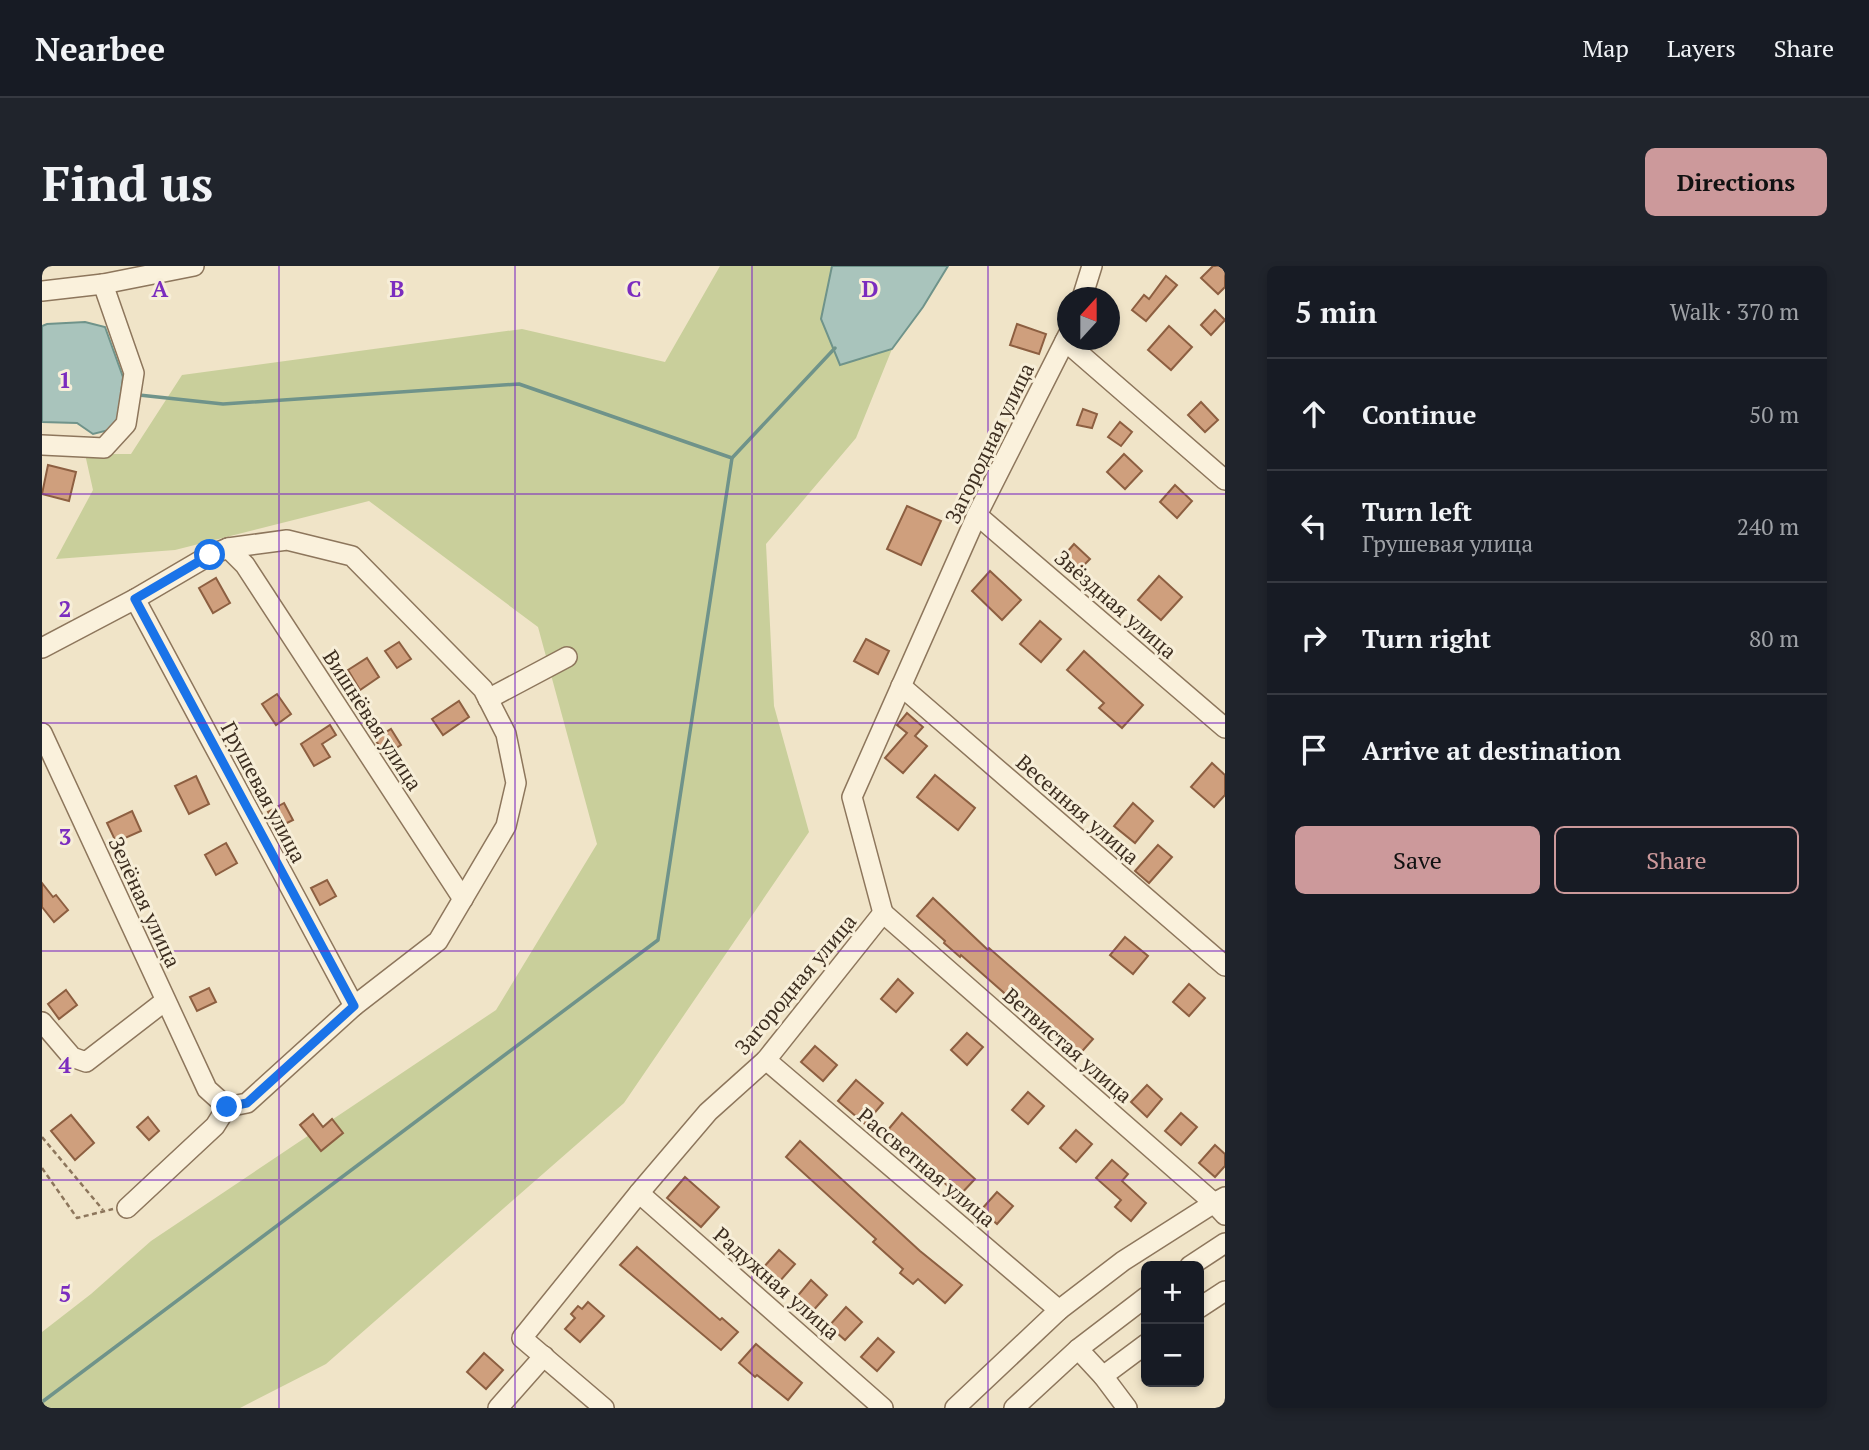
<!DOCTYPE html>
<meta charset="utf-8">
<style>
body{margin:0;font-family:"PT Serif",serif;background:#20242c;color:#f1f3f6}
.controls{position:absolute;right:21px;bottom:21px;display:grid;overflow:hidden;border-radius:10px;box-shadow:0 4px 10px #0003}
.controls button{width:63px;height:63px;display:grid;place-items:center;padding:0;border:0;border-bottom:2px solid #363941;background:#171b24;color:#f1f3f6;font:35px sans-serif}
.compass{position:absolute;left:1015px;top:21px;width:63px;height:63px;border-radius:50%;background:#171b24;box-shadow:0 4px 10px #0003;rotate:21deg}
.stop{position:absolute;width:21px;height:21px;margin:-16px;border:5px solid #1a73e8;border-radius:50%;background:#fff}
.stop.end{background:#1a73e8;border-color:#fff;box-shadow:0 2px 7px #0008}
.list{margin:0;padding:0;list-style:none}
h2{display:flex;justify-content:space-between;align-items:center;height:91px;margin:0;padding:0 28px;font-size:30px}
h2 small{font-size:23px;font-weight:400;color:#9ea1a6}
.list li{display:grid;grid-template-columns:46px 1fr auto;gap:21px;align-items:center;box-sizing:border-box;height:112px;padding:0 28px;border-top:2px solid #363941}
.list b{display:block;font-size:26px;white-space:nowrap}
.list p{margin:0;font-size:23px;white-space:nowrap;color:#9ea1a6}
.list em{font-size:23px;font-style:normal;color:#9ea1a6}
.actions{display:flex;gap:14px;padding:21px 28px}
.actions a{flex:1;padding:16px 0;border:2px solid #cc999b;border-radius:10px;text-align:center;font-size:24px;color:#cc999b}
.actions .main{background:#cc999b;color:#111}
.icon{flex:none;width:38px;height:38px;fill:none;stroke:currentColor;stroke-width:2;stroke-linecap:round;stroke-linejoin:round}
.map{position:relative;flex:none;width:1183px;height:1142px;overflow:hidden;border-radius:10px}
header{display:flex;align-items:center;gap:42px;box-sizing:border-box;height:98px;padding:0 35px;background:#171b24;border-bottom:2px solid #363941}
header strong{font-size:33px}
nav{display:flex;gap:38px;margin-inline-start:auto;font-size:24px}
.intro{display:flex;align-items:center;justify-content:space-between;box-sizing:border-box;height:168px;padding:0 42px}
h1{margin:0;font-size:49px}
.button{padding:18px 32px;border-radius:10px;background:#cc999b;color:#111;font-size:24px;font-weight:700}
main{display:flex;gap:42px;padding:0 42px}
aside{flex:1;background:#171b24;border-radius:10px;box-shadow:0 4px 10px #0003}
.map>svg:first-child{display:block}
</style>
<header>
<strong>Nearbee</strong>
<nav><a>Map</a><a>Layers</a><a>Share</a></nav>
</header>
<div class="intro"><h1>Find us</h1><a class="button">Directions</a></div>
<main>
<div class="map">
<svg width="1183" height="1142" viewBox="0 0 1183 1142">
<rect width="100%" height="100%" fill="#f0e4c8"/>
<polygon fill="#c9cf9b" points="678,0 790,0 779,53 798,99 850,83 814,172 724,278 732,440 767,566 582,837 284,1098 198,1142 0,1142 0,1066 49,1028 109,975 454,744 555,578 496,361 327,235 133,284 14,293 51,224 43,188 89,188 140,109 480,63 623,96"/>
<g fill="#a9c4bc" stroke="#6f938a" stroke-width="2">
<polygon points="790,0 906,0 881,41 850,83 798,99 779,53"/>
<polygon points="43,56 63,61 81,111 75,162 51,168 35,157 0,156 0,60 5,58"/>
</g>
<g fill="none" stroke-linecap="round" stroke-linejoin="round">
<g stroke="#6f938a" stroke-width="3.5">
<polyline points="97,129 181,138 477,118 690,192"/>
<polyline points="0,1136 616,674 690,192 793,82"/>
</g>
</g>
<g fill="#cf9f7d" stroke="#8d5f41" stroke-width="2">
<polygon points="1171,0 1179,0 1183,4 1183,21 1176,28 1159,12"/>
<polygon points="1124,10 1135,19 1104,55 1090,44 1102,29 1107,33"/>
<polygon points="1173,44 1183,54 1169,69 1159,59"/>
<polygon points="975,58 1004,68 997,88 968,79"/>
<polygon points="1127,60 1150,81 1129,104 1106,84"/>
<polygon points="1159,136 1176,154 1163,166 1146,149"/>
<polygon points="1041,143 1055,148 1050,162 1035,159"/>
<polygon points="1078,156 1090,166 1079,180 1066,171"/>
<polygon points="1082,188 1100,205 1083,223 1065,206"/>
<polygon points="6,199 34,206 27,235 0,228"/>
<polygon points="1133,219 1150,235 1135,252 1118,236"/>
<polygon points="865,240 899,255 879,299 845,283"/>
<polygon points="1032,278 1048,293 1033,308 1018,294"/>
<polygon points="948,305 979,334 960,354 930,325"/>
<polygon points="1117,310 1140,331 1119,354 1096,334"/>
<polygon points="174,312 188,337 171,347 157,322"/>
<polygon points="998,355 1019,373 999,396 978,378"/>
<polygon points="824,373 847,385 836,408 812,395"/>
<polygon points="357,376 369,393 355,402 343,385"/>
<polygon points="1042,385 1101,439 1080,462 1057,442 1062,437 1025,404"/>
<polygon points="325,392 337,411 318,424 306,404"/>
<polygon points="235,428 249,448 234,459 220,438"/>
<polygon points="417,435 427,451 401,469 390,453"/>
<polygon points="865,447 881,461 873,470 885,480 861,507 843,492 865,467 855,459"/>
<polygon points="288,459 294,469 280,478 288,491 272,500 259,478"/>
<polygon points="349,463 359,479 343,489 333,473"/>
<polygon points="1170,497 1183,509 1183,529 1172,541 1149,521"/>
<polygon points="893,509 933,542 916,564 875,531"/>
<polygon points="154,510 167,538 147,548 133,520"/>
<polygon points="242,537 251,554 235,562 226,546"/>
<polygon points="1091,537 1111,555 1093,577 1072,560"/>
<polygon points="90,545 99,565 74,576 65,557"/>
<polygon points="184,577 195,597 174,609 163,589"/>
<polygon points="1116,579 1130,591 1107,617 1093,605"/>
<polygon points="285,614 294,630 278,639 269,622"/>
<polygon points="0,617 11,631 14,629 26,644 12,656 0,641"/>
<polygon points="891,632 946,684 947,682 1051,773 1035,791 919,689 918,691 902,677 903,675 875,650"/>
<polygon points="1083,671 1106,690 1091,708 1068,689"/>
<polygon points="856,713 871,727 854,746 839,733"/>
<polygon points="1147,718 1163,732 1147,750 1131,736"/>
<polygon points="167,722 174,736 155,745 148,731"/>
<polygon points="24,724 35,739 17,753 6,738"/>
<polygon points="925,767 941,781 925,799 909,784"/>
<polygon points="773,780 795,799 781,815 759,796"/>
<polygon points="814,814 841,837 823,858 796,835"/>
<polygon points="1105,819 1120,833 1105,851 1089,836"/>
<polygon points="986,826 1002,840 986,858 970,844"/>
<polygon points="860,847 933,913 917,930 845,865"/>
<polygon points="1139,847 1155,861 1139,879 1123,865"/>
<polygon points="271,848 281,861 290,853 301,867 279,885 258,859"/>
<polygon points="29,849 52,877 33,894 9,865"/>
<polygon points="106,851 117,865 107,874 95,861"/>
<polygon points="1034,864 1050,878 1034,896 1018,882"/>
<polygon points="758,875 878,985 920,1019 903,1037 876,1013 871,1018 858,1007 861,1003 831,976 834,973 744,891"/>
<polygon points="1173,879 1183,888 1183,900 1173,911 1157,897"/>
<polygon points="1070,894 1086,908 1080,915 1104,937 1089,955 1073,941 1079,934 1054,912"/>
<polygon points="643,911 677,941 659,961 625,932"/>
<polygon points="955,926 971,940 955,958 939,944"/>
<polygon points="595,981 678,1054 680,1052 696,1066 679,1084 578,999"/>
<polygon points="737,984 753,998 737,1016 721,1002"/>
<polygon points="769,1014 785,1029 769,1047 753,1033"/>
<polygon points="546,1036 562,1050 538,1076 523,1063 533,1052 529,1048 536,1040 540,1043"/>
<polygon points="804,1041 820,1056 803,1074 787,1060"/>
<polygon points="836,1072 852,1086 835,1105 819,1091"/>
<polygon points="714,1078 760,1117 746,1134 715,1109 713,1111 697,1097"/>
<polygon points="442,1087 461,1104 444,1123 425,1106"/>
</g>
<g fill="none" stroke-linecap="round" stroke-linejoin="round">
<g stroke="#8d765c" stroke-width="22">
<g id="minor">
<polyline points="0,25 61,18 152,0"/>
<polyline points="1040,32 1050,0"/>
<polyline points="1023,75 1183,214"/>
<polyline points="0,179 62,182 84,158 92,107 61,18"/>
<polyline points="935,249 1183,462"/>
<polyline points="93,333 312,740"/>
<polyline points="0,382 93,333 168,289 186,282 203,299 421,633"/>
<polyline points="859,420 1183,700"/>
<polyline points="446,433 525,391"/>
<polyline points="0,467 165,823 185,841 205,837 312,740 396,675 464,560 474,517 464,468 441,423 310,290 245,274 186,282"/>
<polyline points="841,647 810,531 935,249 1026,69"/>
<polyline points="841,647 1172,937 1183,931"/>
<polyline points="0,756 30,791 44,796 123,735"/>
<polyline points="724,794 1017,1044"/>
<polyline points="597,927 841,1142"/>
<polyline points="85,942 173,860 185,841"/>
<polyline points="1148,1000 1183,977"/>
<polyline points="1157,1042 1183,1025"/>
<polyline points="1036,1083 1061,1110 1085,1142"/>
<polyline points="1061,1110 1104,1078"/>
<polyline points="456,1142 502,1090"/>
<polyline points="562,1142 480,1072 597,927 666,846 724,794 841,647"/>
<polyline points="913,1142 1017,1044 1081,995 1172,937 1183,949"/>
<polyline points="972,1142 1036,1083 1104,1031"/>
</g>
</g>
<g stroke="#8d765c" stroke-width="2.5" stroke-dasharray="5 3.5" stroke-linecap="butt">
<polyline points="0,871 61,944"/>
<polyline points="0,902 35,952 71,943"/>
</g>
<use href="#minor" stroke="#faf1dc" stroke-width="19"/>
</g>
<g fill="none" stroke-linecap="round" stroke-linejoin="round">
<polyline stroke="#1a73e8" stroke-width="9" points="168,289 93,333 312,740 205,837 185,841"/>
</g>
<path fill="none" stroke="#7b2cbf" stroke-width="2" stroke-opacity="0.55" d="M237 0V1142M473 0V1142M710 0V1142M946 0V1142M0 228H1183M0 457H1183M0 685H1183M0 914H1183"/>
<g text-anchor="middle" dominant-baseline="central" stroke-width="6" stroke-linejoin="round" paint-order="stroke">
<g font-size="21" fill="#3d2e20" stroke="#f7eed8">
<text transform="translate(947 177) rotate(-64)">Загородная улица</text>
<text transform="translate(1074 338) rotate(41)">Звёздная улица</text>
<text transform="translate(331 454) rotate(57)">Вишнёвая улица</text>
<text transform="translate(222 526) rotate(62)">Грушевая улица</text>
<text transform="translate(1036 543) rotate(41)">Весенняя улица</text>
<text transform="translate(103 636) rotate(65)">Зелёная улица</text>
<text transform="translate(753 718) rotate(-50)">Загородная улица</text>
<text transform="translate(1026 779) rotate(41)">Ветвистая улица</text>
<text transform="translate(885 901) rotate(40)">Рассветная улица</text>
<text transform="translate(735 1017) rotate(41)">Радужная улица</text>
</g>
</g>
<g font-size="23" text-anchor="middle" font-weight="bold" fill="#7b2cbf" stroke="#f7eed8" stroke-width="6" stroke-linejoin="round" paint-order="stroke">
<text x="118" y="31">A</text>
<text x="355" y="31">B</text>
<text x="592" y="31">C</text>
<text x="828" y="31">D</text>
<text x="23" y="122">1</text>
<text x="23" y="351">2</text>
<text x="23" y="579">3</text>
<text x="23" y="807">4</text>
<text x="23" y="1036">5</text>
</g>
</svg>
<div class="controls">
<button>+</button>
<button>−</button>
</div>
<svg class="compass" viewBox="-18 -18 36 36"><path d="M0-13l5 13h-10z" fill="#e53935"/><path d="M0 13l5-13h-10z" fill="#9ea1a6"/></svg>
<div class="stop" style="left:168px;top:289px"></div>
<div class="stop end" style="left:185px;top:841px"></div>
</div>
<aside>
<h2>5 min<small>Walk · 370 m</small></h2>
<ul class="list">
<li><svg class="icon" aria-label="ahead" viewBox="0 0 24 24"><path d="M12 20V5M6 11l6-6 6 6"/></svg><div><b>Continue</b></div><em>50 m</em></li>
<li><svg class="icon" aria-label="left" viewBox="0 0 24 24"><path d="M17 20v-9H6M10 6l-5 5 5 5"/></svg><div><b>Turn left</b><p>Грушевая улица</p></div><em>240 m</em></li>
<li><svg class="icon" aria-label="right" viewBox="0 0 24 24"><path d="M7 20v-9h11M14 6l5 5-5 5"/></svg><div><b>Turn right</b></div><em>80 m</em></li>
<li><svg class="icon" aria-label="arrive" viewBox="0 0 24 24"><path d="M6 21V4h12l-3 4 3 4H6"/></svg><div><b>Arrive at destination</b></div></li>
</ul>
<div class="actions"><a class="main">Save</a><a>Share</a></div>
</aside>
</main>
